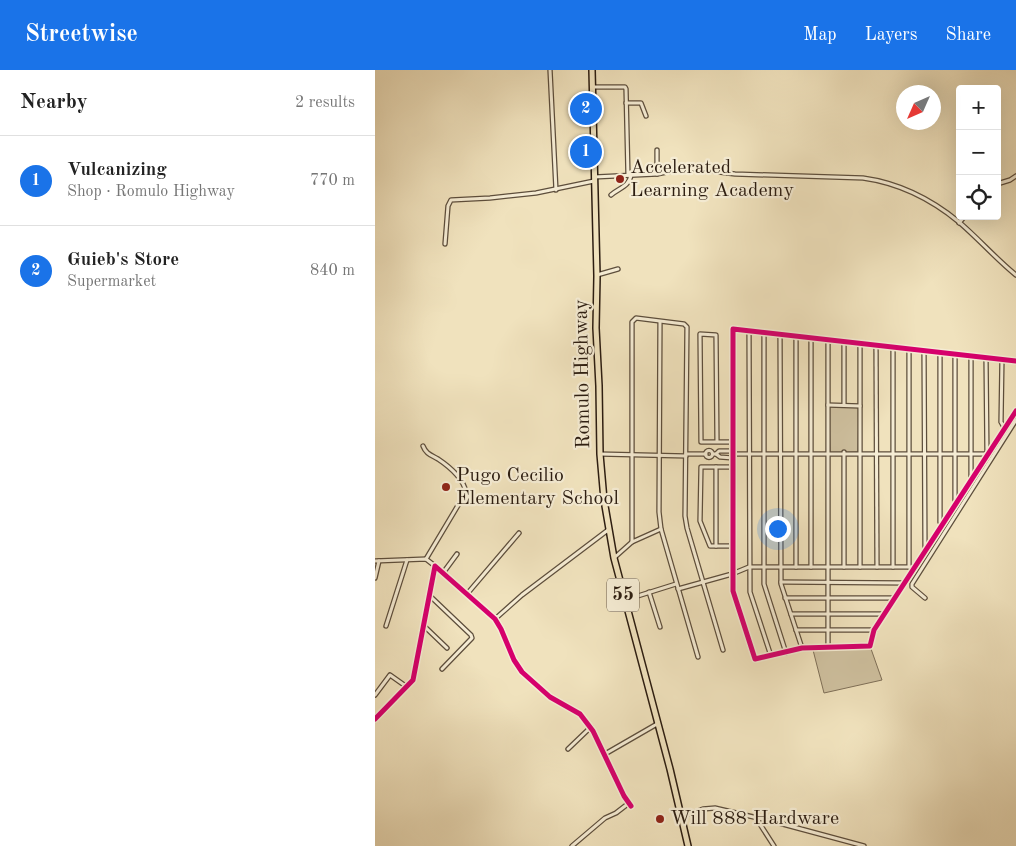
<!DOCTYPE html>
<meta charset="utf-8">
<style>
body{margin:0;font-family:"Old Standard TT",serif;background:#f2f2f2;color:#222}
.controls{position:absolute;right:15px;top:15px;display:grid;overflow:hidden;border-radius:5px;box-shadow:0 5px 20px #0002}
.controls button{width:45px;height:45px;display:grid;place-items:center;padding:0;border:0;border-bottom:1px solid #e0e0e0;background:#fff;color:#222;font:25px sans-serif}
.compass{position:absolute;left:521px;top:15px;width:45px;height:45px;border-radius:50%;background:#fff;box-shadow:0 5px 20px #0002;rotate:225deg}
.you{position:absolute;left:402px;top:458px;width:18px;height:18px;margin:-12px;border:4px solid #fff;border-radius:50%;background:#1a73e8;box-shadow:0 0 0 8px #1a73e833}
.badge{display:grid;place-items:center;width:32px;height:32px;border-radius:50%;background:#1a73e8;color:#fff;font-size:16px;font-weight:700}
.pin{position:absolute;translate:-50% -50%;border:2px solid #fff;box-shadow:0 1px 5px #0006}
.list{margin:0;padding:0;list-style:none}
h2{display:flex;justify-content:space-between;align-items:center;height:65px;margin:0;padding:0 20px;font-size:21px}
h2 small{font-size:16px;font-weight:400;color:#767676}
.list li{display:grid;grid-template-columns:32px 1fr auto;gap:15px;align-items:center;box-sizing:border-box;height:90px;padding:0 20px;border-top:1px solid #e0e0e0}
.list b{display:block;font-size:19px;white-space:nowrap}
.list p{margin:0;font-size:16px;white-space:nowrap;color:#767676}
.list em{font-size:16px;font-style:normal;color:#767676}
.icon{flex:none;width:28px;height:28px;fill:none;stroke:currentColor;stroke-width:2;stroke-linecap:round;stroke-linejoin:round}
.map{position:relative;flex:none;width:641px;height:776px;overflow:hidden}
header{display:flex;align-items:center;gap:30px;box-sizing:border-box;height:70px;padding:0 25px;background:#1a73e8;color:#fff}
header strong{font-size:24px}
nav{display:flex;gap:28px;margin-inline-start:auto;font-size:18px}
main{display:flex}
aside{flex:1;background:#fff}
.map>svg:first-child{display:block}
</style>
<header>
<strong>Streetwise</strong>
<nav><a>Map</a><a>Layers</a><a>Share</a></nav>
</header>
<main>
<aside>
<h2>Nearby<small>2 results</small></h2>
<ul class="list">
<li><span class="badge">1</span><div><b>Vulcanizing</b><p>Shop · Romulo Highway</p></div><em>770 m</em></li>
<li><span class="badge">2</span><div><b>Guieb's Store</b><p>Supermarket</p></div><em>840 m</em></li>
</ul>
</aside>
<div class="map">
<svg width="641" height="776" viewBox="0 0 641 776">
<rect width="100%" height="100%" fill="#f0e2bd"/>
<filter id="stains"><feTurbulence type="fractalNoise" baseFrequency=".004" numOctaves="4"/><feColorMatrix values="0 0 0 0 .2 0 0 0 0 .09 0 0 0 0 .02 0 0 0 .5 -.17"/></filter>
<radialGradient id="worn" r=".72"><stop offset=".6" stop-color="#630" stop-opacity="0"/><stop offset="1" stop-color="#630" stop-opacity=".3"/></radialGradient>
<g fill="#cfc1a0" stroke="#7e6f58">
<polygon points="454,336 484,337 483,382 455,383"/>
<polygon points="495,576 507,610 449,623 438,580"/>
</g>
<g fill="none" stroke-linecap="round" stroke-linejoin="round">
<g stroke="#5d4e3c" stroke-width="5.5">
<g id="minor">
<polyline points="175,0 181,120"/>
<polyline points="217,17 250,17 251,19 253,105"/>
<polyline points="251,33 266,33 271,46"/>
<polyline points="282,104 282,80"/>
<path d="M219 107 282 104 312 98 360 104 488 108C524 113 556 129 584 152 604 169 621 189 641 205"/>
<polyline points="622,114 635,110 641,106"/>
<path d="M236 125C244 118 254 117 256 105"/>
<polyline points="584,153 590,146"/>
<polyline points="70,174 73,136 76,130 115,128 161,123 219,111"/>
<polyline points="222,205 243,199"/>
<polyline points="285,252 284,442 286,459 323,587"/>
<polyline points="374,261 375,522 396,586"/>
<polyline points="389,262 389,514 411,583"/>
<polyline points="405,264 406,514 427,578"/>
<polyline points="421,266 421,497"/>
<polyline points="436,268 436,497"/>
<polyline points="501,275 502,497"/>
<polyline points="518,277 518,497"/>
<polyline points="534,279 534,497"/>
<polyline points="549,281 550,476 551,480"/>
<polyline points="565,282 565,452 567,456"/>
<polyline points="580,284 580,430 582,432"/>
<polyline points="611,288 612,384"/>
<polyline points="627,289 626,352 630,359"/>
<polyline points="641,291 358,259 358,521 380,589 427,578 495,576 499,560 641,341"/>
<polyline points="453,335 485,336"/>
<polyline points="469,335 469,272"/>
<polyline points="342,372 341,265 325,264 326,372 358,372"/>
<path d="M48 376C51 384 56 385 63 389 75 397 88 408 91 422L51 489"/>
<circle cx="334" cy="384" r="3.5"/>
<polyline points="225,384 311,386"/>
<polyline points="311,384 331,384"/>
<polyline points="338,384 341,384 345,387 358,388"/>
<polyline points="341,384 344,381 358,381"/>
<polyline points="358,384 613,384"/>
<polyline points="341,397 341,476"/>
<polyline points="596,410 596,286"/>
<polyline points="286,459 257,472 257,252 261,248 309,254 312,257 310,446 312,458 348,580"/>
<polyline points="357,476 335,476 325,451 326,397 358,397"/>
<polyline points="239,488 257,472"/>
<polyline points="0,491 51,489 60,496"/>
<polyline points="469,497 469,382"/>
<polyline points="485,497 485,273"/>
<polyline points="68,503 82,484"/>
<polyline points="0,508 4,491"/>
<polyline points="406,512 530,513"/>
<polyline points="303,519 357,504 374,497 540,497"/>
<polyline points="274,522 285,557"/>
<polyline points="92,524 144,463"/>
<polyline points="55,526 96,565 97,568 67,599"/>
<polyline points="410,528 520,528"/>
<polyline points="550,528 537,517 537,514 641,350"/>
<polyline points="250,530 301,514"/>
<polyline points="416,544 510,544"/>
<polyline points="120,549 147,525 233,460"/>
<polyline points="11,556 32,490"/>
<polyline points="49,556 72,578"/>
<polyline points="421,560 500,560"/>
<polyline points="453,577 453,270"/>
<polyline points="0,625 15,605 32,617"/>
<polyline points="0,649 38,610 60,496 120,549 126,559 139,590 147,602 175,627 205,644 218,661 249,726 256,736"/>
<polyline points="193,679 216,657"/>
<polyline points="230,684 282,654"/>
<polyline points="306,747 328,739 340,738 400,752 489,776"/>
<polyline points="381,748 399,776"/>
<polyline points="197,776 230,748 241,743 254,733"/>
</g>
</g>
<g stroke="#2c1d11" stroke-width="8">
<polyline id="trunk" points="217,0 222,206 221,258 224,316 225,384 229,430 239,488 295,699 313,776"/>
</g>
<use href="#minor" stroke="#f5ecd4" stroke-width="3"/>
<use href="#trunk" stroke="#f0e2bd" stroke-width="5"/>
<g stroke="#f5ecd4" stroke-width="8">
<g id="cycleway">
<polyline points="641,291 358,259 358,521 380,589 427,578 495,576 499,560 641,341"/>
<polyline points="0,649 38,610 60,496 120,549 126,559 139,590 147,602 175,627 205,644 218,661 249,726 256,736"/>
</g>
</g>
<use href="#cycleway" stroke="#d6006c" stroke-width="5"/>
</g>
<g fill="#8f2418" stroke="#f5ecd4" stroke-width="2">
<circle cx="245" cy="109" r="5"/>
<circle cx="71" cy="417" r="5"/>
<circle cx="285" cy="749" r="5"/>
</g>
<g text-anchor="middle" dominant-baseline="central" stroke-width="4.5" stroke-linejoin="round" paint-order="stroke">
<rect fill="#f5ecd4" stroke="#685b4c" stroke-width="1" x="232" y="508.5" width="32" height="33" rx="4"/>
<g font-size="19" font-weight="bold" fill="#2c1d11">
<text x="248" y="525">55</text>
</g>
<g font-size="20" fill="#2c1d11" stroke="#f5ecd4" text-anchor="start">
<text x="255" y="98">Accelerated<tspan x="255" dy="23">Learning Academy</tspan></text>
<text x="81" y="406">Pugo Cecilio<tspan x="81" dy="23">Elementary School</tspan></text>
<text x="295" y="749">Will 888 Hardware</text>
</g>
<g font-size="20" fill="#2c1d11" stroke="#f5ecd4">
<text transform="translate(208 304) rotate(-91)">Romulo Highway</text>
</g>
</g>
<rect width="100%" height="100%" filter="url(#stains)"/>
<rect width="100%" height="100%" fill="url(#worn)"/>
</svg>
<div class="controls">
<button>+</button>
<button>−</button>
<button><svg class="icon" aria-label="locate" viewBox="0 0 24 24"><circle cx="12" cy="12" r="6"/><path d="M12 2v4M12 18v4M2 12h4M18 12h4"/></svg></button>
</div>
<svg class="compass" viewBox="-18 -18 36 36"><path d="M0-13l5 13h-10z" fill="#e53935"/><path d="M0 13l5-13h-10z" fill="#767676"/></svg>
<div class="you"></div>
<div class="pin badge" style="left:211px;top:82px">1</div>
<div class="pin badge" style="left:211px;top:39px">2</div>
</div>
</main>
